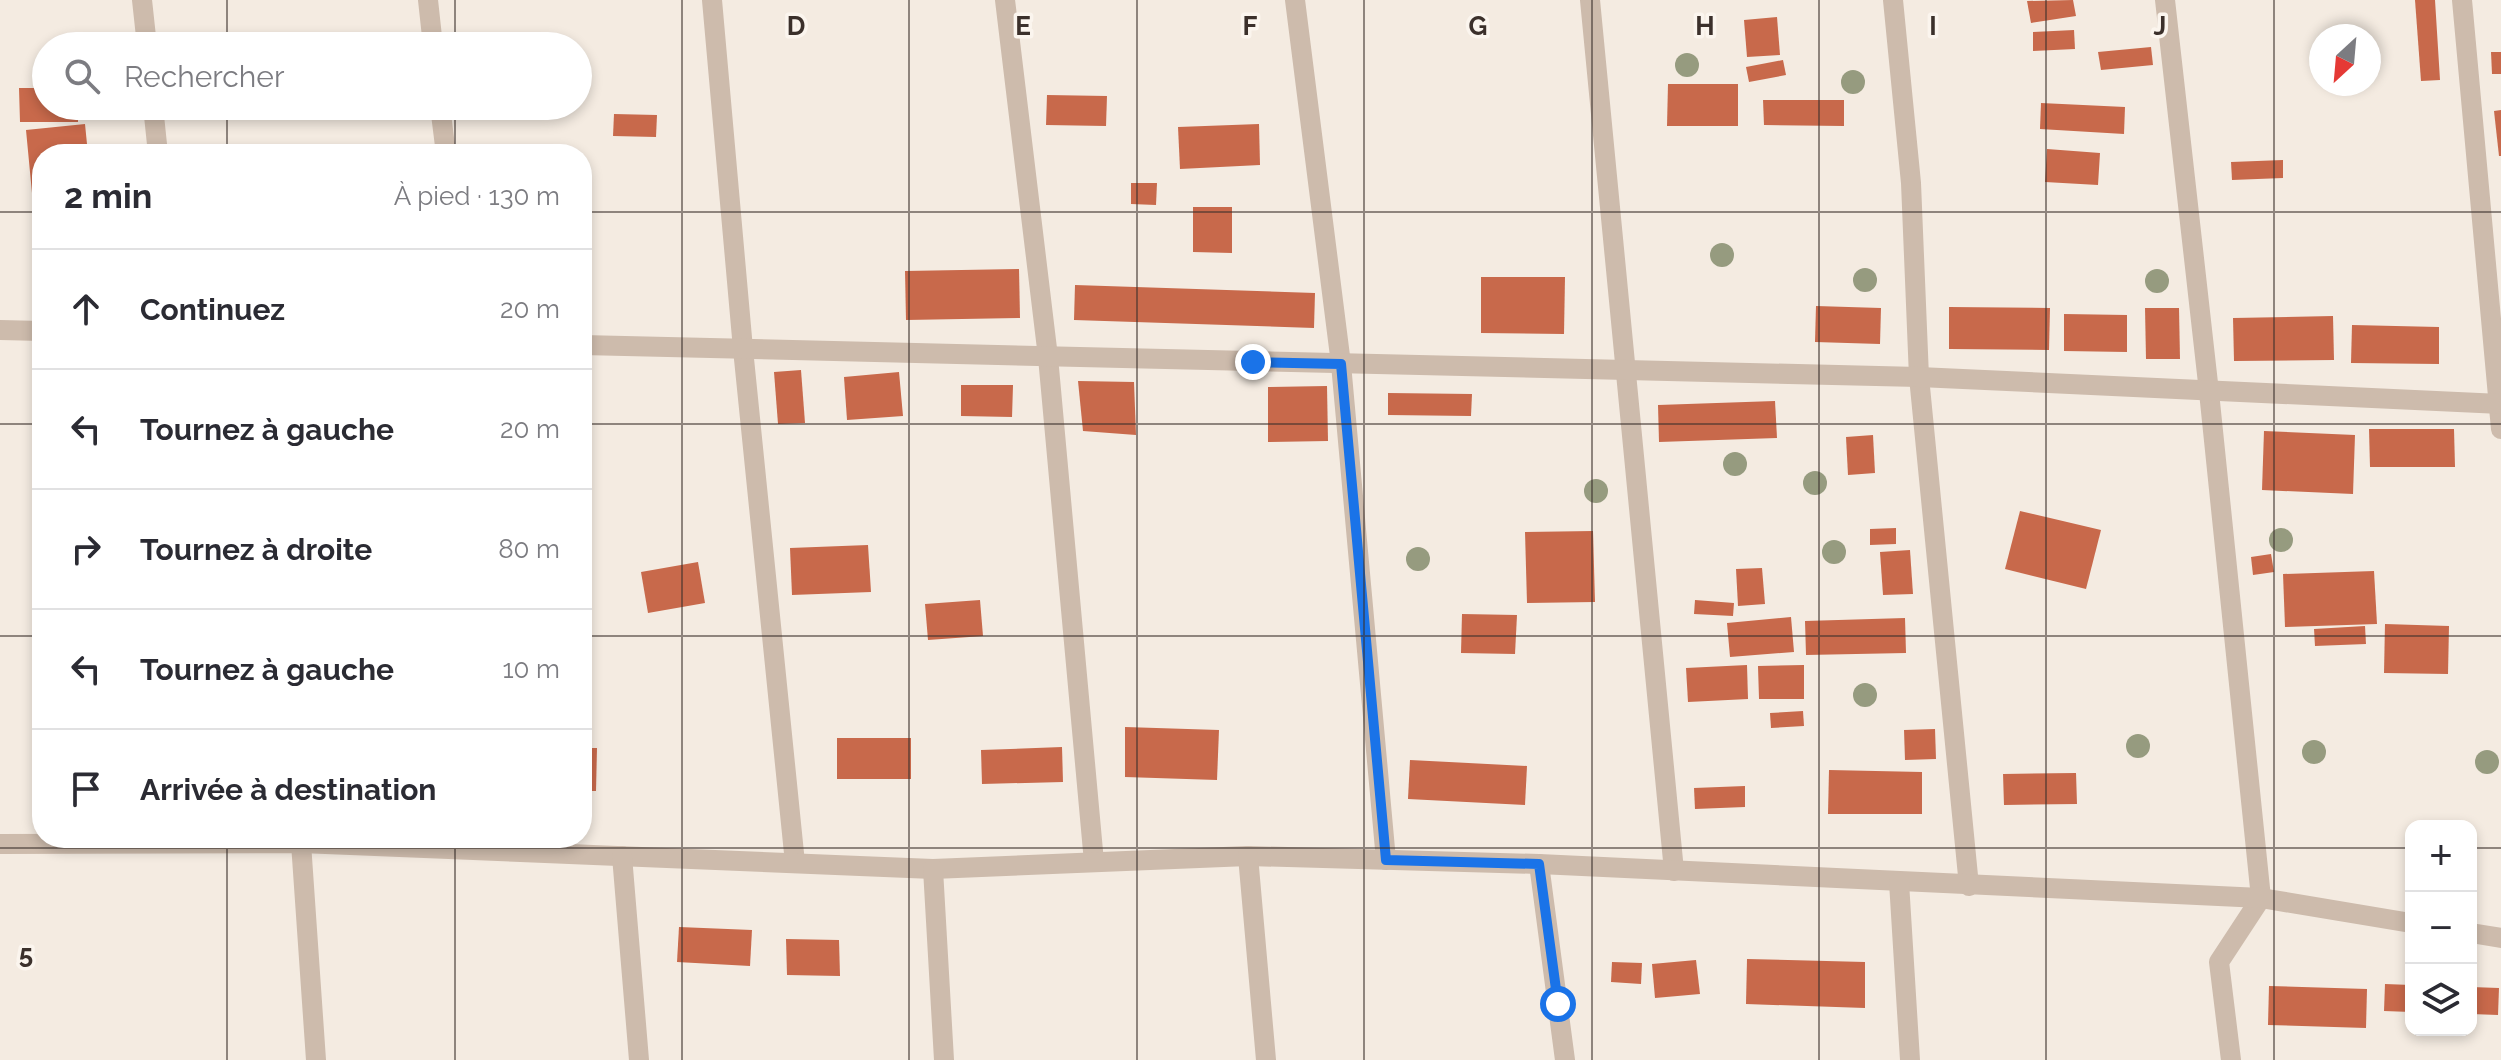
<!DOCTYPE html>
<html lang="fr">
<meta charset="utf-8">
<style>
body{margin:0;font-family:Raleway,sans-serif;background:#f2f2f3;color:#2b2b33}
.controls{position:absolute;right:24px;bottom:24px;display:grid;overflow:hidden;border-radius:16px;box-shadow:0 4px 12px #0003}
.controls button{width:72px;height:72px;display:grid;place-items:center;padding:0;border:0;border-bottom:2px solid #e1e1e2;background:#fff;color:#2b2b33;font:40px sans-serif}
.compass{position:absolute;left:2309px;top:24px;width:72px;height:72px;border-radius:50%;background:#fff;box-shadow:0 4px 12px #0003;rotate:206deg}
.stop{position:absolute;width:24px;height:24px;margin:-18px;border:6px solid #1a73e8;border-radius:50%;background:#fff}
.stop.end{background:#1a73e8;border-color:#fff;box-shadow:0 2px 8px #0008}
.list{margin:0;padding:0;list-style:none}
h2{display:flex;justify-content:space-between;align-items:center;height:104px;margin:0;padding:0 32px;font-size:34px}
h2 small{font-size:26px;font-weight:400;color:#7c7c81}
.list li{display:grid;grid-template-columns:52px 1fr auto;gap:24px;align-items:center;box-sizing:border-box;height:120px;padding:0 32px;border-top:2px solid #e1e1e2}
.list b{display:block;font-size:30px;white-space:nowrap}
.list em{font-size:26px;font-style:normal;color:#7c7c81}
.icon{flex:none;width:44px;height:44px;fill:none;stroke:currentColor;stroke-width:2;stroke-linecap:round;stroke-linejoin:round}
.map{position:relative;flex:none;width:2501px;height:1060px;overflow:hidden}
.search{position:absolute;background:#fff;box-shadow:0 4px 12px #0003;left:32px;top:32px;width:560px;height:88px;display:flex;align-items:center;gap:20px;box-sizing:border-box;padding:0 28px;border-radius:44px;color:#7c7c81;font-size:30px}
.panel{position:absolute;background:#fff;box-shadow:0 4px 12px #0003;left:32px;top:144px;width:560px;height:704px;border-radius:32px}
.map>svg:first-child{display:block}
</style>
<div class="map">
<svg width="2501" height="1060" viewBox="0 0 2501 1060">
<rect width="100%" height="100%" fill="#f4ebe1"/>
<g fill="#c8694b">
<polygon points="2073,0 2076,16 2031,23 2027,1"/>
<polygon points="2415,0 2435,0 2440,80 2421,81"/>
<polygon points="1777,17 1780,55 1747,57 1744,20"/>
<polygon points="2074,30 2075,49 2033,51 2033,32"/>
<polygon points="2151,47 2153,65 2101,70 2098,52"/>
<polygon points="2491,52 2501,52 2501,74 2492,74"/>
<polygon points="1783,60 1786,75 1749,82 1746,67"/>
<polygon points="1668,84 1738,84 1738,126 1667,126"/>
<polygon points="19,88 46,88 46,106 78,106 78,122 20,122"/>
<polygon points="1047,95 1107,96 1106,126 1046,125"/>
<polygon points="1763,100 1844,100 1844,126 1764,125"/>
<polygon points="2041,103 2125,107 2124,134 2040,129"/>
<polygon points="2501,110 2501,156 2499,156 2494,111"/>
<polygon points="614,114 657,115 656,137 613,136"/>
<polygon points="85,124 88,154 42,154 42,213 34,214 26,130"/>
<polygon points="1259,124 1260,165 1180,169 1178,127"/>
<polygon points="2047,149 2100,153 2098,185 2045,182"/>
<polygon points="2283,160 2283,178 2232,180 2231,162"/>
<polygon points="1131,183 1157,183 1156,205 1131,204"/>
<polygon points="1193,207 1232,207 1232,253 1193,252"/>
<polygon points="1019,269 1020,318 906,320 905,271"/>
<polygon points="1481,277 1565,277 1564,334 1481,333"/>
<polygon points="1075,285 1315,293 1314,328 1074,320"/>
<polygon points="1816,306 1881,308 1880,344 1815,342"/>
<polygon points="1949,307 2050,308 2049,350 1949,349"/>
<polygon points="2145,308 2179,308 2180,359 2146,359"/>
<polygon points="2064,314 2127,315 2127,352 2064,351"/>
<polygon points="2333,316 2334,360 2234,361 2233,318"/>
<polygon points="2352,325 2439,327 2439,364 2351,363"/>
<polygon points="801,370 805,423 778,424 774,372"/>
<polygon points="899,372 903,416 847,420 844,377"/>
<polygon points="1078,381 1134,382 1136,435 1083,431"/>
<polygon points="961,385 1013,385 1012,417 961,416"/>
<polygon points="1327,386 1328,441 1268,442 1268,387"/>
<polygon points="1388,393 1472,394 1471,416 1388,415"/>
<polygon points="1775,401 1777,438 1659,442 1658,405"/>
<polygon points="2369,429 2454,429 2455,467 2370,467"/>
<polygon points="2264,431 2355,435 2353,494 2262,490"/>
<polygon points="1873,435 1875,473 1848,475 1846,437"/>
<polygon points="2020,511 2101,530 2086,589 2005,569"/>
<polygon points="1896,528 1896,544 1870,545 1870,529"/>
<polygon points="1593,531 1595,602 1527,603 1525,532"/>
<polygon points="868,545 871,592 792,595 790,548"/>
<polygon points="1910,550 1913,594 1883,595 1880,552"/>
<polygon points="2271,554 2274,572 2253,575 2251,557"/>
<polygon points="698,562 705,603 648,613 641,572"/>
<polygon points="1762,568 1765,604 1738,606 1736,569"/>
<polygon points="2374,571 2377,624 2285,627 2283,574"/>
<polygon points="980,600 983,636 928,640 925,604"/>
<polygon points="1695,600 1734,603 1733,616 1694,614"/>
<polygon points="1462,614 1517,615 1515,654 1461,653"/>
<polygon points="1791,617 1794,652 1730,657 1727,623"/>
<polygon points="1905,618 1906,653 1806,655 1805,621"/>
<polygon points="2385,624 2449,626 2448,674 2384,673"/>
<polygon points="2365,626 2366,644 2315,646 2314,629"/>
<polygon points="1747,665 1748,699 1688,702 1686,668"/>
<polygon points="1804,665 1804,699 1759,699 1758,666"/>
<polygon points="1803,711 1804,726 1771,728 1770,713"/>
<polygon points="1125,727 1219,730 1217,780 1125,777"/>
<polygon points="1935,729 1936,759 1905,760 1904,730"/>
<rect x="837" y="738" width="74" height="41"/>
<polygon points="1062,747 1063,782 982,784 981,750"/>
<polygon points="582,748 597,748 596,791 582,791"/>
<polygon points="1410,760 1527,766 1525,805 1408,799"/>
<polygon points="1829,770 1922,772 1922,814 1828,814"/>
<polygon points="2076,773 2077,804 2004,805 2003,774"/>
<polygon points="1745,786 1745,807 1695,809 1694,788"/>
<polygon points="679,927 752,930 750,966 677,962"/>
<polygon points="786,939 839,940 840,976 787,975"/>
<polygon points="1747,959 1865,962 1865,1008 1746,1004"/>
<polygon points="1696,960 1700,994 1655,998 1652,964"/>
<polygon points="1612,962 1642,963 1641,984 1611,982"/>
<polygon points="2385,984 2411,985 2411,1012 2384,1011"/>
<polygon points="2269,986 2367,989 2366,1028 2268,1025"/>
<polygon points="2471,987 2499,988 2498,1015 2471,1014"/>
</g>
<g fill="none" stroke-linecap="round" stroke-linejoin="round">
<g stroke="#cdbbac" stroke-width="20">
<polyline points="142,0 147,46"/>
<polyline points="428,0 433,46"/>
<polyline points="712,0 743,349 795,863"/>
<polyline points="1005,0 1048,357 1094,862"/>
<polyline points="1295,0 1341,364 1386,860"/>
<polyline points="1590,0 1674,871"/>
<polyline points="1893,0 1911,183 1919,377 1969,886"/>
<polyline points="2165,0 2209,392 2261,898 2219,962 2231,1060"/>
<polyline points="2462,0 2501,429"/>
<polyline points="153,106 158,154"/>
<polyline points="440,106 446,154"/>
<polyline points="0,330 42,331"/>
<polyline points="582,345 1919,377 2501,404"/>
<polyline points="301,843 316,1060"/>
<polyline points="0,844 301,843 933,869 1248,856 1539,864 2261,898 2411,923"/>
<polyline points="622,856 639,1060"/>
<polyline points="1248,856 1266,1060"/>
<polyline points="1539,864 1565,1060"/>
<polyline points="933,869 944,1060"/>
<polyline points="1899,882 1910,1060"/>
<polyline points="2471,933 2501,938"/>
</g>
</g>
<g fill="#969b7f">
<circle cx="1687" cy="65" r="12"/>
<circle cx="1853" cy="82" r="12"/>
<circle cx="1722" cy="255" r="12"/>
<circle cx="1865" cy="280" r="12"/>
<circle cx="2157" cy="281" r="12"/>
<circle cx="1735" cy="464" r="12"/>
<circle cx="1815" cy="483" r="12"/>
<circle cx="1596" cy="491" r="12"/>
<circle cx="2281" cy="540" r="12"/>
<circle cx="1834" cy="552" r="12"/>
<circle cx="1418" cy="559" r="12"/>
<circle cx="1865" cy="695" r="12"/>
<circle cx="2138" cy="746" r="12"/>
<circle cx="2314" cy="752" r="12"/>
<circle cx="2487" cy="762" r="12"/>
</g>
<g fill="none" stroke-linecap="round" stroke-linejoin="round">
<polyline stroke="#1a73e8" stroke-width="10" points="1253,362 1341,364 1386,860 1539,864 1558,1004"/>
</g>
<path fill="none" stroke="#3b302b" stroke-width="2" stroke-opacity="0.55" d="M227 0V46M455 0V46M682 0V1060M909 0V1060M1137 0V1060M1364 0V1060M1592 0V1060M1819 0V1060M2046 0V1060M2274 0V1060M227 106V154M455 106V154M0 212H42M582 212H2501M0 424H42M582 424H2501M0 636H42M582 636H2501M227 838V1060M455 838V1060M0 848H2411M2471 848H2501"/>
<g font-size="26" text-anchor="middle" font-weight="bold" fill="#3b302b" stroke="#fbf5ee" stroke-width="7" stroke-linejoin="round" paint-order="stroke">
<text x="796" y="35">D</text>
<text x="1023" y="35">E</text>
<text x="1250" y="35">F</text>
<text x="1478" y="35">G</text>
<text x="1705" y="35">H</text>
<text x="1933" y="35">I</text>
<text x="2160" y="35">J</text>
<text x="26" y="963">5</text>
</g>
</svg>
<div class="controls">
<button>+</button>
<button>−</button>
<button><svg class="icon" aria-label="layers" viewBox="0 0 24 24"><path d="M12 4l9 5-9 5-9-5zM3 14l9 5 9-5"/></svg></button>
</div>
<svg class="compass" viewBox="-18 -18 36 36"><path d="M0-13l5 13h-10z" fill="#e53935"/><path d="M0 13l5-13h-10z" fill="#7c7c81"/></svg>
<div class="stop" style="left:1558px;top:1004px"></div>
<div class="stop end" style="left:1253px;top:362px"></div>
<div class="search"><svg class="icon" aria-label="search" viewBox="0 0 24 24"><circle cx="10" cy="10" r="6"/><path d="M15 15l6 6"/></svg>Rechercher</div>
<section class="panel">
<h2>2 min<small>À pied · 130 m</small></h2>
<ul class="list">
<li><svg class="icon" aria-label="ahead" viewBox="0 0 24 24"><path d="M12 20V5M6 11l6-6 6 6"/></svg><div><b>Continuez</b></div><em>20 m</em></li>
<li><svg class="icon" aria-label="left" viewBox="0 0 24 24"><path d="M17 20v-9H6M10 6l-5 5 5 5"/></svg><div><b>Tournez à gauche</b></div><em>20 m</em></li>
<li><svg class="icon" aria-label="right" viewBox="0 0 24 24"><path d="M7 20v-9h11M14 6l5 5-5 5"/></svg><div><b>Tournez à droite</b></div><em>80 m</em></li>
<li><svg class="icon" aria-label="left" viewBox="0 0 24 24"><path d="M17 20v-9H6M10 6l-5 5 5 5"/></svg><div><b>Tournez à gauche</b></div><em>10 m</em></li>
<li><svg class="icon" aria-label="arrive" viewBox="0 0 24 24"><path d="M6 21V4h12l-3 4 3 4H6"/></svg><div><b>Arrivée à destination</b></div></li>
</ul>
</section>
</div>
